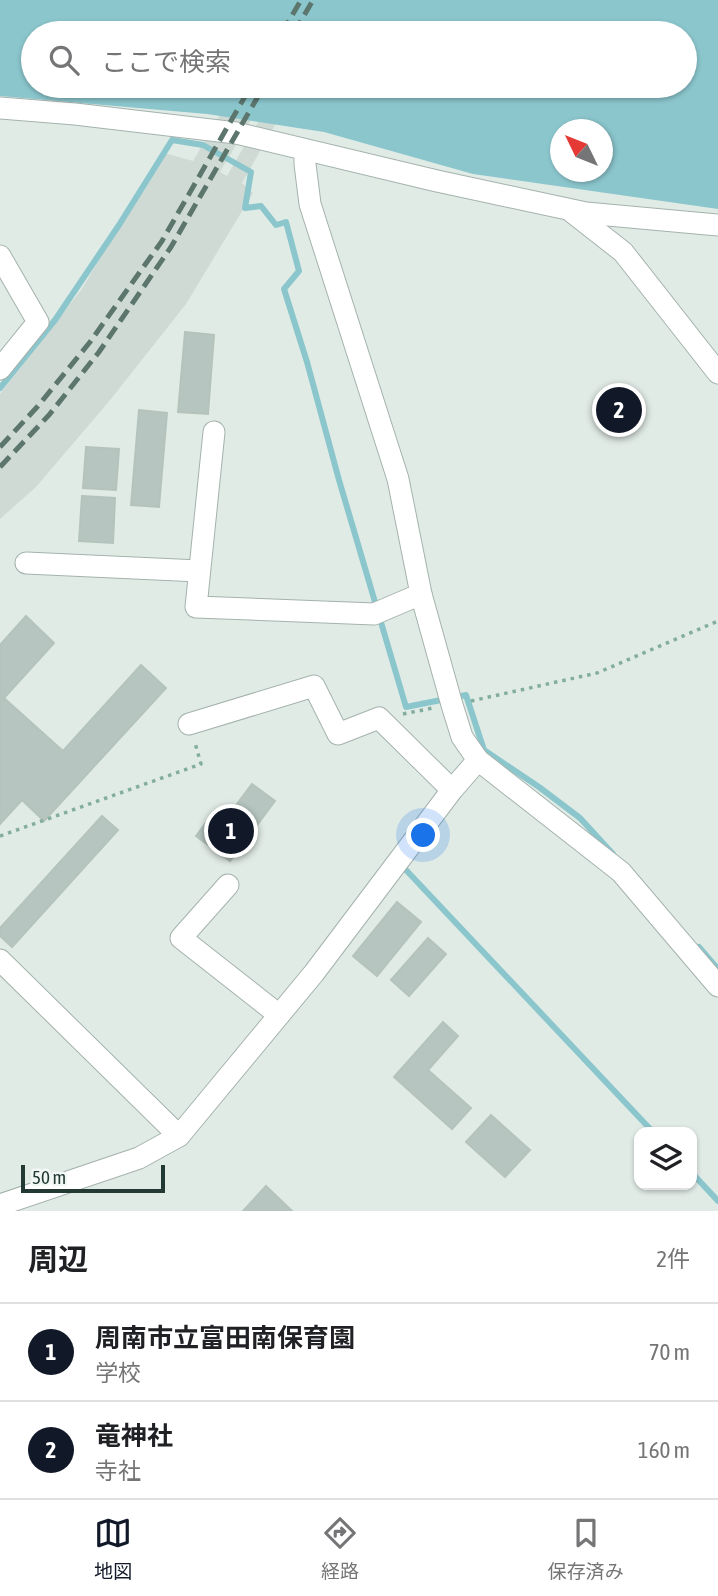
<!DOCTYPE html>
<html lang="ja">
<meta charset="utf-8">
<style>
body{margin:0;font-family:"Asap Condensed","Noto Sans JP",sans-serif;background:#f6f6f6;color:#202124}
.controls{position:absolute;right:21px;bottom:21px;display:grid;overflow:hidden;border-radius:14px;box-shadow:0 2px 5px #0004}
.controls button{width:63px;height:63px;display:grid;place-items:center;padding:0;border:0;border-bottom:2px solid #e0e0e0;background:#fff;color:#202124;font:35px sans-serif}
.compass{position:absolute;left:550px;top:119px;width:63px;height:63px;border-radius:50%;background:#fff;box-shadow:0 2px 5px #0004;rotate:313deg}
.scale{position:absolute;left:21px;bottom:18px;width:144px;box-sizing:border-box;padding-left:7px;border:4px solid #223a33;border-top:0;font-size:19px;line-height:24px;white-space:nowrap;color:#223a33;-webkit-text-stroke:5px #f1f7f4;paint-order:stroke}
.you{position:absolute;left:424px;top:836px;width:24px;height:24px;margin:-18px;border:5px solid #fff;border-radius:50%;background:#1a73e8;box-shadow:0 0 0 10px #1a73e833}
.badge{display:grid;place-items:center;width:46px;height:46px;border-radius:50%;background:#111827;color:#fff;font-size:23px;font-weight:700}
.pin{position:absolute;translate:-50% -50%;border:4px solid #fff;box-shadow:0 2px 7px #0006}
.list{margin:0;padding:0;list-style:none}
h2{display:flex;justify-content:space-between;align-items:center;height:91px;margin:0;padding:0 28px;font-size:30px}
h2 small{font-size:23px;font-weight:400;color:#757577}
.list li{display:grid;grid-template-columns:46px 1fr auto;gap:21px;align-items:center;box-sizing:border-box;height:98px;padding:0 28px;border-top:2px solid #e0e0e0}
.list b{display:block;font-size:26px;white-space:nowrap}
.list p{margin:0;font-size:23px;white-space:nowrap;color:#757577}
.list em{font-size:23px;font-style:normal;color:#757577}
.icon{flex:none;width:38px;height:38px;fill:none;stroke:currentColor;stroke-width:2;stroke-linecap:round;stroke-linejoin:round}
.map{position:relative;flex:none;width:718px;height:1211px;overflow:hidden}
.search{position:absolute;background:#fff;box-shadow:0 2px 5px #0004;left:21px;right:21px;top:21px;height:77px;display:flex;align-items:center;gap:18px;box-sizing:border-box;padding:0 24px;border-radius:38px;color:#757577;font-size:26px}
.sheet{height:287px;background:#fff}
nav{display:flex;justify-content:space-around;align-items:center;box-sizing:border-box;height:98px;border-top:2px solid #e0e0e0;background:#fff;font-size:19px;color:#757577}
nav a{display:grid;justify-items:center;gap:4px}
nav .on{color:#111827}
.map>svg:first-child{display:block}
</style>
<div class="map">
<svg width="718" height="1211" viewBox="0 0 718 1211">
<rect width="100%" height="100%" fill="#e1ebe6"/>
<polygon fill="#cfdad5" points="237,86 271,86 220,172 227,176 279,86 297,86 242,183 253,193 186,304 111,399 36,487 0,519 0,394 81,290 164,153 193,161"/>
<path fill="#8bc6cd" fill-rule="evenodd" d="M0 0H718V209L473 174 324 132 207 114 0 96ZM33 33H685V86H33ZM560 130H602V172H560Z"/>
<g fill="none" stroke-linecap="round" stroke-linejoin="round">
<g stroke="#8bc6cd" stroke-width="6">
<polyline points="0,388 55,320 119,225 172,140 203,145 251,172 245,208 261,206 276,225 286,222 299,271 284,289 307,362 339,480 406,707 466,695 484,750 539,787 580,818 613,854"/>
<polyline points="406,870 653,1132"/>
<polyline points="699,947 718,969"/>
<polyline points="692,1173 718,1201"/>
</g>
</g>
<g fill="#b6c5bf" stroke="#b4c4bc" stroke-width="2">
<polygon points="185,332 214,335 208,414 178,412"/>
<polygon points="139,410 167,413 159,507 131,505"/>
<polygon points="86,447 119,449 116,490 83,488"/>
<polygon points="82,496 115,498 113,543 79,541"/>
<polygon points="26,616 54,643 4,698 63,751 141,665 166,688 44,821 22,800 0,824 0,645"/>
<polygon points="252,784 275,801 230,861 196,836 208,820 219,828"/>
<polygon points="102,816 118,830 12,947 0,936 0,928"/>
<polygon points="397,902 421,922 377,976 353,956"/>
<polygon points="428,938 446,954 409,996 391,980"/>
<polygon points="443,1022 458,1036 428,1070 471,1108 452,1129 394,1077"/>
<polygon points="491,1115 530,1150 505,1177 466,1142"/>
<polygon points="266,1186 292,1211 243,1211"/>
</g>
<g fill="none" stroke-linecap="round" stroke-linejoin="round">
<g stroke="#a4b2ad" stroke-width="23">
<g id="minor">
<polyline points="0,108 75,114 236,133 437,181 586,213 718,225"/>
<polyline points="305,150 305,164 310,204 398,479 421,594 452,705 462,737 478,760 621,872 718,986"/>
<polyline points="572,212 623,252 718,373"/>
<polyline points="0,256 38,322 0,369"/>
<polyline points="214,432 196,607 374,614 421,594"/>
<polyline points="26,563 199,571"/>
<polyline points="189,724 314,686 338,734 379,718 452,790"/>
<polyline points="228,885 181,938 279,1015"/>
<polyline points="0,960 179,1136"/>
<polyline points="0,1205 139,1158 179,1136 314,973 452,790 478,760"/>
</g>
</g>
<g stroke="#83ad9e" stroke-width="3.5" stroke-dasharray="3.5 5" stroke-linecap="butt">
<polyline points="471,701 597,673 718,621"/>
<polyline points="403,714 433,708"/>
<polyline points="0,836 201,764 195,743"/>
</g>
<use href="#minor" stroke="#fff" stroke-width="21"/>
<g stroke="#5c766e" stroke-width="5" stroke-dasharray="14 7" stroke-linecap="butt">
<polyline points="282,33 301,0"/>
<polyline points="294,33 313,0"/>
<polyline points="0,447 38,406 90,342 162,241 251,86"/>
<polyline points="0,467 49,415 99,352 171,247 264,86"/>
</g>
</g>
</svg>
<div class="controls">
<button><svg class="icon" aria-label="layers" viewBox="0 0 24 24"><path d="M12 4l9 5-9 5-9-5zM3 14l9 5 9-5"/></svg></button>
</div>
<svg class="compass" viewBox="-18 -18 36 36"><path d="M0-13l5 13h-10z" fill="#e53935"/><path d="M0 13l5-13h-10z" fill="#757577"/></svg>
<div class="scale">50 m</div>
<div class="you"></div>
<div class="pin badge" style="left:231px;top:831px">1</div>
<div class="pin badge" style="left:619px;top:410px">2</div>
<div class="search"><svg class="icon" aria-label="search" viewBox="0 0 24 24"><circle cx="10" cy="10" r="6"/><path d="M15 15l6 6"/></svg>ここで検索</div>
</div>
<section class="sheet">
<h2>周辺<small>2件</small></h2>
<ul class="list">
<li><span class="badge">1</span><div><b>周南市立富田南保育園</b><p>学校</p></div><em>70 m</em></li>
<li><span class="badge">2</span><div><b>竜神社</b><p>寺社</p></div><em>160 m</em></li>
</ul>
</section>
<nav>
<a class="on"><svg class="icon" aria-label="map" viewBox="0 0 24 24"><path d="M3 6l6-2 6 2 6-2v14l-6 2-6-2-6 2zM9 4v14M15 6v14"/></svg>地図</a>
<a><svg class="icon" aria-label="directions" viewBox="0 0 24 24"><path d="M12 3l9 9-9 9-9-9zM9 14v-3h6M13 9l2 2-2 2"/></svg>経路</a>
<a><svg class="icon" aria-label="saved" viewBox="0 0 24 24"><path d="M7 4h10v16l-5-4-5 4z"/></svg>保存済み</a>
</nav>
